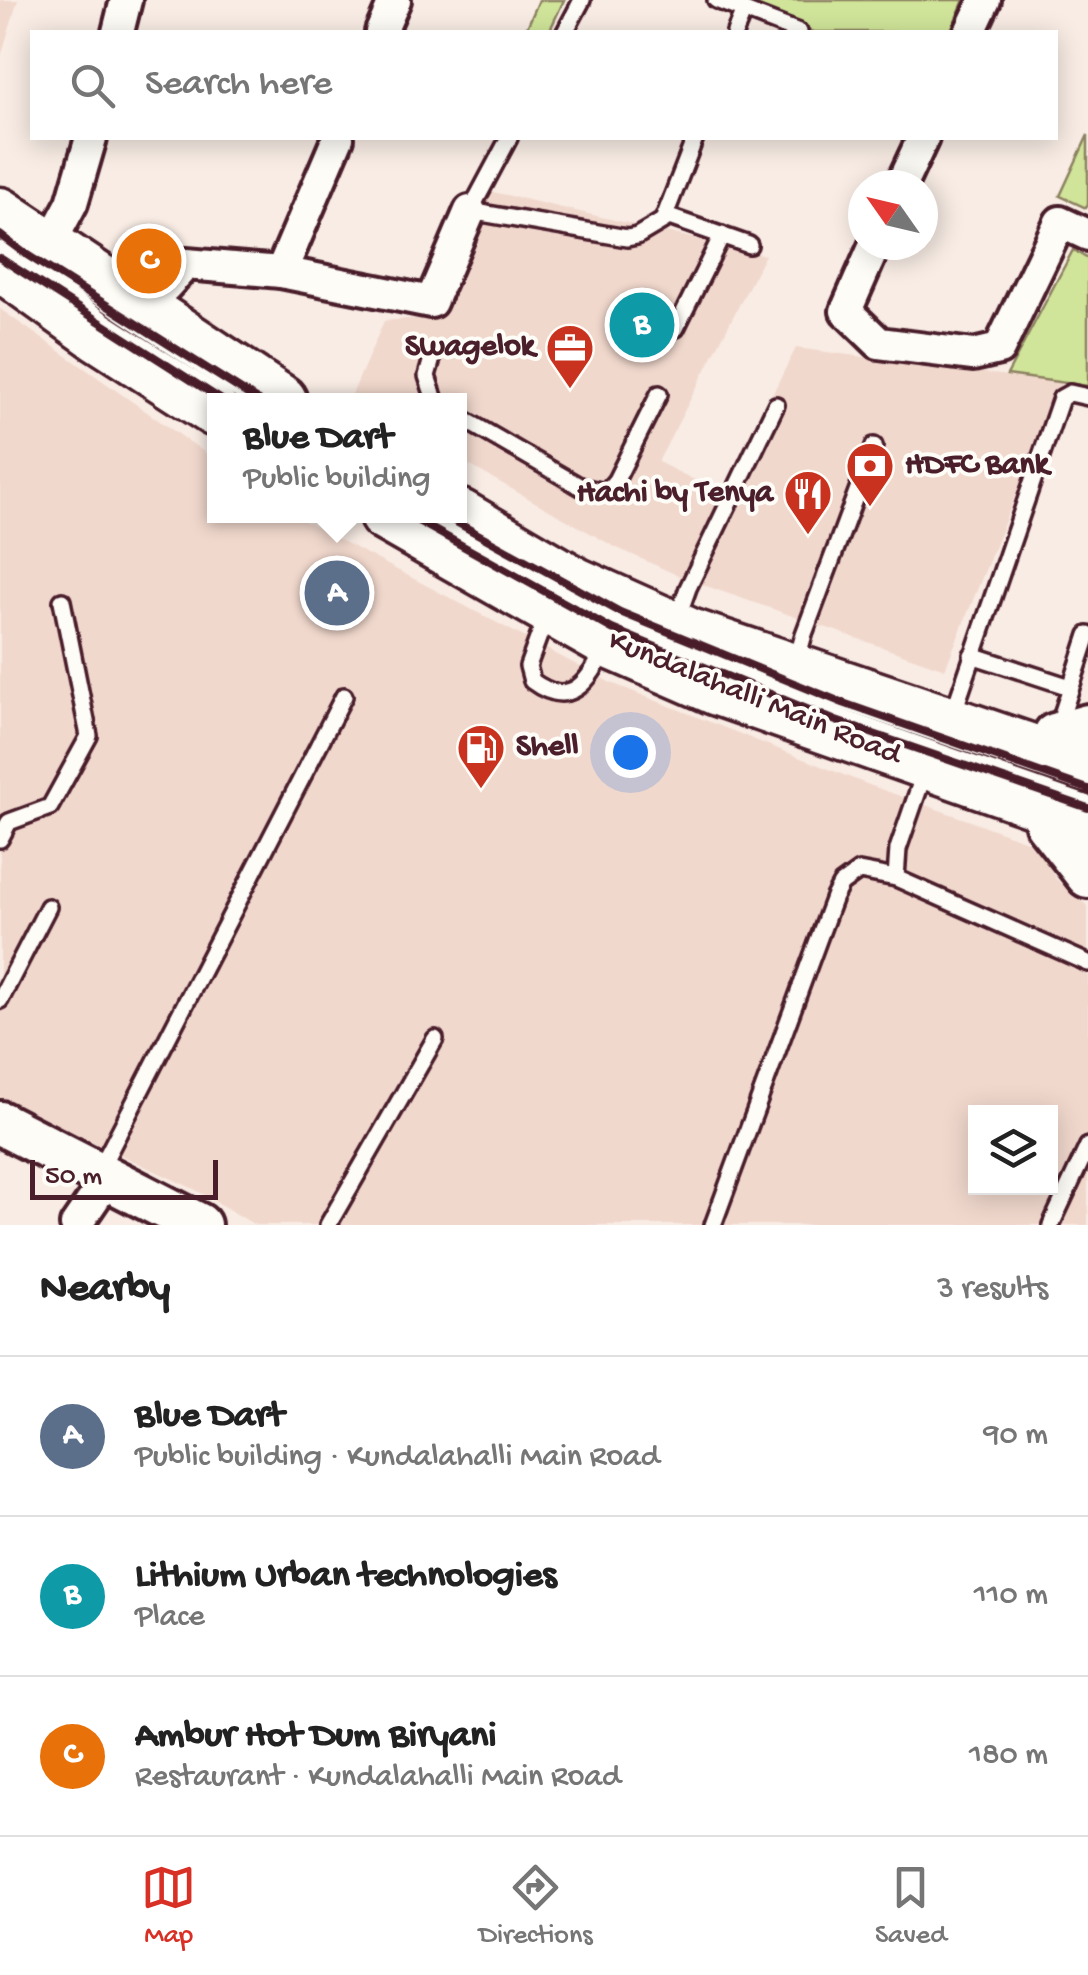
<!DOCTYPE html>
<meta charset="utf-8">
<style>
body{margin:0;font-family:"Gochi Hand",sans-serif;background:#f6f6f6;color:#222}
.controls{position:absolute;right:30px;bottom:30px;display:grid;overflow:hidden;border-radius:0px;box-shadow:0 5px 25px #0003}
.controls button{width:90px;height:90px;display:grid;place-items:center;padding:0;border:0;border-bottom:2px solid #e0e0e0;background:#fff;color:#222;font:50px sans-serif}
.compass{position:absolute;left:848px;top:170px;width:90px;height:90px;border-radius:50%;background:#fff;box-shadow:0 5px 25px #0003;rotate:304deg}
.scale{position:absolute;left:30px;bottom:25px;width:188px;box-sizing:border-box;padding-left:10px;border:5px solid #4a1f2b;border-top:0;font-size:28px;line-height:35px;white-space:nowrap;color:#4a1f2b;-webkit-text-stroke:8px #fdfcf7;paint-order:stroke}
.you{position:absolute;left:630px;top:752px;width:35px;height:35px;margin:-25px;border:8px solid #fff;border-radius:50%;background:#1a73e8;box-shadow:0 0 0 15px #1a73e833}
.badge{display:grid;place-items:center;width:65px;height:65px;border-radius:50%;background:#d93025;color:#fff;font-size:32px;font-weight:700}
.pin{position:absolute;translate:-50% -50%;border:5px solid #fff;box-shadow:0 2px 10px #0006}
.popup{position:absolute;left:207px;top:393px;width:260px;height:130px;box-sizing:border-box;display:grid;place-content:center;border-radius:0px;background:#fff;filter:drop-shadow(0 2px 8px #0005);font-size:32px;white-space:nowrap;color:#767676}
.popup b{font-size:38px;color:#222}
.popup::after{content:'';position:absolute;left:50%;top:100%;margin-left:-20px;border:20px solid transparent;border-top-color:#fff}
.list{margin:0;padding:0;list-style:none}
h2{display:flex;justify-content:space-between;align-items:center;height:130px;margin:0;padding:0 40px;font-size:42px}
h2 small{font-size:32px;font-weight:400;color:#767676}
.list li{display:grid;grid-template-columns:65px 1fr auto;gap:30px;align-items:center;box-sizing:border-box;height:160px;padding:0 40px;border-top:2px solid #e0e0e0}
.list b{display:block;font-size:38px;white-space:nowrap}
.list p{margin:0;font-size:32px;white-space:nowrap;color:#767676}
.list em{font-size:32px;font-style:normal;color:#767676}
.icon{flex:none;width:55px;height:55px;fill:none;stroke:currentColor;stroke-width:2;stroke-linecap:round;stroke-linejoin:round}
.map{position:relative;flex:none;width:1088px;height:1225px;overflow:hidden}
.search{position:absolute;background:#fff;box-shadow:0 5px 25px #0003;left:30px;right:30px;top:30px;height:110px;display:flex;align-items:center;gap:25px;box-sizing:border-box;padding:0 35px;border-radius:0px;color:#767676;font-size:38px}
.sheet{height:610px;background:#fff}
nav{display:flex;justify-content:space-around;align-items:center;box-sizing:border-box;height:140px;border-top:2px solid #e0e0e0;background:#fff;font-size:28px;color:#767676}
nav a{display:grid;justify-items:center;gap:5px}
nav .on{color:#d93025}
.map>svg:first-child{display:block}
</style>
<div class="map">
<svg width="1088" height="1225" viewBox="0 0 1088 1225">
<rect width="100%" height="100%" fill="#f8ece4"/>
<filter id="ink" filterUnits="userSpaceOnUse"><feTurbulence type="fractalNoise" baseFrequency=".01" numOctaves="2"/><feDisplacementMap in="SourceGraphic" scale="20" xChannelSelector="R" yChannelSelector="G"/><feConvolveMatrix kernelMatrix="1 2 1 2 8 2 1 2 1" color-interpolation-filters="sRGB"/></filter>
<g filter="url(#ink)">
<g fill="#f1d8cd" fill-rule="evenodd">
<polygon points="0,0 18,0 0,60"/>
<polygon points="489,191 765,255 658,462 721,493 796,348 1061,383 945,669 686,579 615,547 460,460 460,400 350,399 384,321 429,317"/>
<path d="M0 309 214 459 215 516H295L609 682 869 785 1035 844 1057 880 1088 906V1225H255L196 1190 0 1099ZM976 1112H1050V1188H976Z"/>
</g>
<g fill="#d0e599" stroke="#8d8262" stroke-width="2.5">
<polygon points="539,0 564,0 549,32 525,32"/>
<polygon points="733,0 964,0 950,32 813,32"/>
<polygon points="1088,135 1088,205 1086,208 1060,196"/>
<polygon points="1073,250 1088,259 1088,386 1007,375"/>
</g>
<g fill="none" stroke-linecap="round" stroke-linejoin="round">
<g stroke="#4a1f2b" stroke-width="22">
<g id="lane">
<polyline points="716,0 799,32"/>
<polyline points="565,32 582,0"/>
<polyline points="735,32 743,13"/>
<polyline points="509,138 470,211 627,238 637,236 669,217 749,245"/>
<polyline points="664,218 695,138"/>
<polyline points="676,328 722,235"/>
<polyline points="433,355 427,376 435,400"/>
<polyline points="460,417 581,487 606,492 616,480 659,394"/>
<path d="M547 614 528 666 532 681C571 710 589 681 606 647"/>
<polyline points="677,619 688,588 776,405"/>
<polyline points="972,655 1070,687"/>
<polyline points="796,663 804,634 874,446"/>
<polyline points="952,717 1061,398 1070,393 1088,397"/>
<polyline points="1058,727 1088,635"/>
<polyline points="925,771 898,849 896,878 1088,963"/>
<polyline points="0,839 9,822 50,807 89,736 62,601"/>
<polyline points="0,1000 48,907"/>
<polyline points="100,1169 344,696"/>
<polyline points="328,1225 435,1039"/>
<polyline points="713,1225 834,897 841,884 859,871 896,878"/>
<polyline points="1051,1225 1088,1146"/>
</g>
</g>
<g stroke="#4a1f2b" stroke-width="38">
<g id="street">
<polyline points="118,32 126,0"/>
<polyline points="381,32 395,0"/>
<polyline points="970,32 985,0"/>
<polyline points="901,185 923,138"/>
<polyline points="875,245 846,311 879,343 973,355 999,349 1060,222 1088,235"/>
<polyline points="49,246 72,203 91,138"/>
<polyline points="281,272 338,138"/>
<polyline points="135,304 165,287 186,264 281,272 431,302 470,211"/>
<polyline points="76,1225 108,1178"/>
</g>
</g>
<g stroke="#4a1f2b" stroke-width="50">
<g id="secondary">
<polyline points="1048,755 1055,735 1088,726"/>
<polyline points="1052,808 1047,824 1088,876"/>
<polyline points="0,1123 199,1225"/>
</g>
</g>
<g stroke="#4a1f2b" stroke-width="55">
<g id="primary">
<polyline points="0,212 282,400"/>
<polyline points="0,266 97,336 215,412"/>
<polyline points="460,514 576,582 690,633 1088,768"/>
<polyline points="384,516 607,643 715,690 1086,821"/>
</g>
</g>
<use href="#lane" stroke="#fdfcf7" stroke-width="15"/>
<use href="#street" stroke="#fdfcf7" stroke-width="30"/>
<use href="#secondary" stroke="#fdfcf7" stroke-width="42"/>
<use href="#primary" stroke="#fdfcf7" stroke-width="48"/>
<g stroke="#4a1f2b" stroke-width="8">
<polyline points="0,235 24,253 257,400"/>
<polyline points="0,258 222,400"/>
<polyline points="409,516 612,629 836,721 1088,808"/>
<polyline points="445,516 620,612 843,703 1088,789"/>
</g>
</g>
</g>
<defs>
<g id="office-pin" transform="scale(2.5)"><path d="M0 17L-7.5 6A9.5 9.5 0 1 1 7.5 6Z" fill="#c8321e" stroke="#fdfcf7"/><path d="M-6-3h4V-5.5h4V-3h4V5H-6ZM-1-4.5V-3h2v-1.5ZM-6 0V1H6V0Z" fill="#fff"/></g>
<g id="bank-pin" transform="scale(2.5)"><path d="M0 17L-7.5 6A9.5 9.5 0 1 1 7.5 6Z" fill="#c8321e" stroke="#fdfcf7"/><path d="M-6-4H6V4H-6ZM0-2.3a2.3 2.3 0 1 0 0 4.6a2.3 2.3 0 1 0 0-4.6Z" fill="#fff"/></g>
<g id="restaurant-pin" transform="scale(2.5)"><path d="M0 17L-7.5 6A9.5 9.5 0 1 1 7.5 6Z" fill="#c8321e" stroke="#fdfcf7"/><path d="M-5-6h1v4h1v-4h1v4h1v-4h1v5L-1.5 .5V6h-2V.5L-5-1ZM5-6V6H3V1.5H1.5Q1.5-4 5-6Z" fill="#fff"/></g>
<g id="fuel-pin" transform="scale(2.5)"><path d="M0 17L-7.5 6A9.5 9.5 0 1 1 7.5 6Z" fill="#c8321e" stroke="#fdfcf7"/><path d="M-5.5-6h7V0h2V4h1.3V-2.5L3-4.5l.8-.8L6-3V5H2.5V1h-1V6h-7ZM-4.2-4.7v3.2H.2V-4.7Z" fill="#fff"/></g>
</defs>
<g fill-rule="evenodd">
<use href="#office-pin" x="570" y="348"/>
<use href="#bank-pin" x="870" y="466"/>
<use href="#restaurant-pin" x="808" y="494"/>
<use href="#fuel-pin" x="481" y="748"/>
</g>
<g text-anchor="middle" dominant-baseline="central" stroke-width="8" stroke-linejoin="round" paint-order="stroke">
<g font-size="32" font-weight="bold" fill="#4a1f2b" stroke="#fdfcf7" text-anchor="end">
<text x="535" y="348">Swagelok</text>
<text x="905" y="466" text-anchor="start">HDFC Bank</text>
<text x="773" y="494">Hachi by Tenya</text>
<text x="516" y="748" text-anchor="start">Shell</text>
</g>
<g font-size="32" fill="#4a1f2b" stroke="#fdfcf7">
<text transform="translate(754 699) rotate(22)">Kundalahalli Main Road</text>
</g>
</g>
</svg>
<div class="controls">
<button><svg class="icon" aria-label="layers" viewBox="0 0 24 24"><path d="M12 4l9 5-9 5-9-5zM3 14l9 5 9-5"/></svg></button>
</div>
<svg class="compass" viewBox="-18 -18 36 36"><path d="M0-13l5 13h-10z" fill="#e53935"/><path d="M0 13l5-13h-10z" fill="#767676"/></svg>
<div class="scale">50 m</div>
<div class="you"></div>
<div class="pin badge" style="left:337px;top:593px;background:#5c6f8a">A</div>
<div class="popup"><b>Blue Dart</b>Public building</div>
<div class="pin badge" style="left:642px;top:325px;background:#0f9aa8">B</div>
<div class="pin badge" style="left:149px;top:261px;background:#e8710a">C</div>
<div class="search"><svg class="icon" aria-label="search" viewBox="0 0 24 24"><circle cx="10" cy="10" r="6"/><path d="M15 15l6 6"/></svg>Search here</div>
</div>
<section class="sheet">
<h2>Nearby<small>3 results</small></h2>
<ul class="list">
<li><span class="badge" style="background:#5c6f8a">A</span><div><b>Blue Dart</b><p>Public building · Kundalahalli Main Road</p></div><em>90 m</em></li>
<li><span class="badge" style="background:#0f9aa8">B</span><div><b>Lithium Urban technologies</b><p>Place</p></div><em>110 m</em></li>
<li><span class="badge" style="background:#e8710a">C</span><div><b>Ambur Hot Dum Biryani</b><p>Restaurant · Kundalahalli Main Road</p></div><em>180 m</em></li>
</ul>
</section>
<nav>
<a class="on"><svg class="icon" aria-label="map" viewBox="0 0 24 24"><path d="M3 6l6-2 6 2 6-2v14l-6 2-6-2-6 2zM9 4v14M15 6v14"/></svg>Map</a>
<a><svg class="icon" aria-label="directions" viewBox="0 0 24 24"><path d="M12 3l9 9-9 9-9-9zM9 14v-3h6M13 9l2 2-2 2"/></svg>Directions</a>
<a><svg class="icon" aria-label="saved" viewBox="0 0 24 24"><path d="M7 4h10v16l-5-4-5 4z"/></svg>Saved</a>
</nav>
